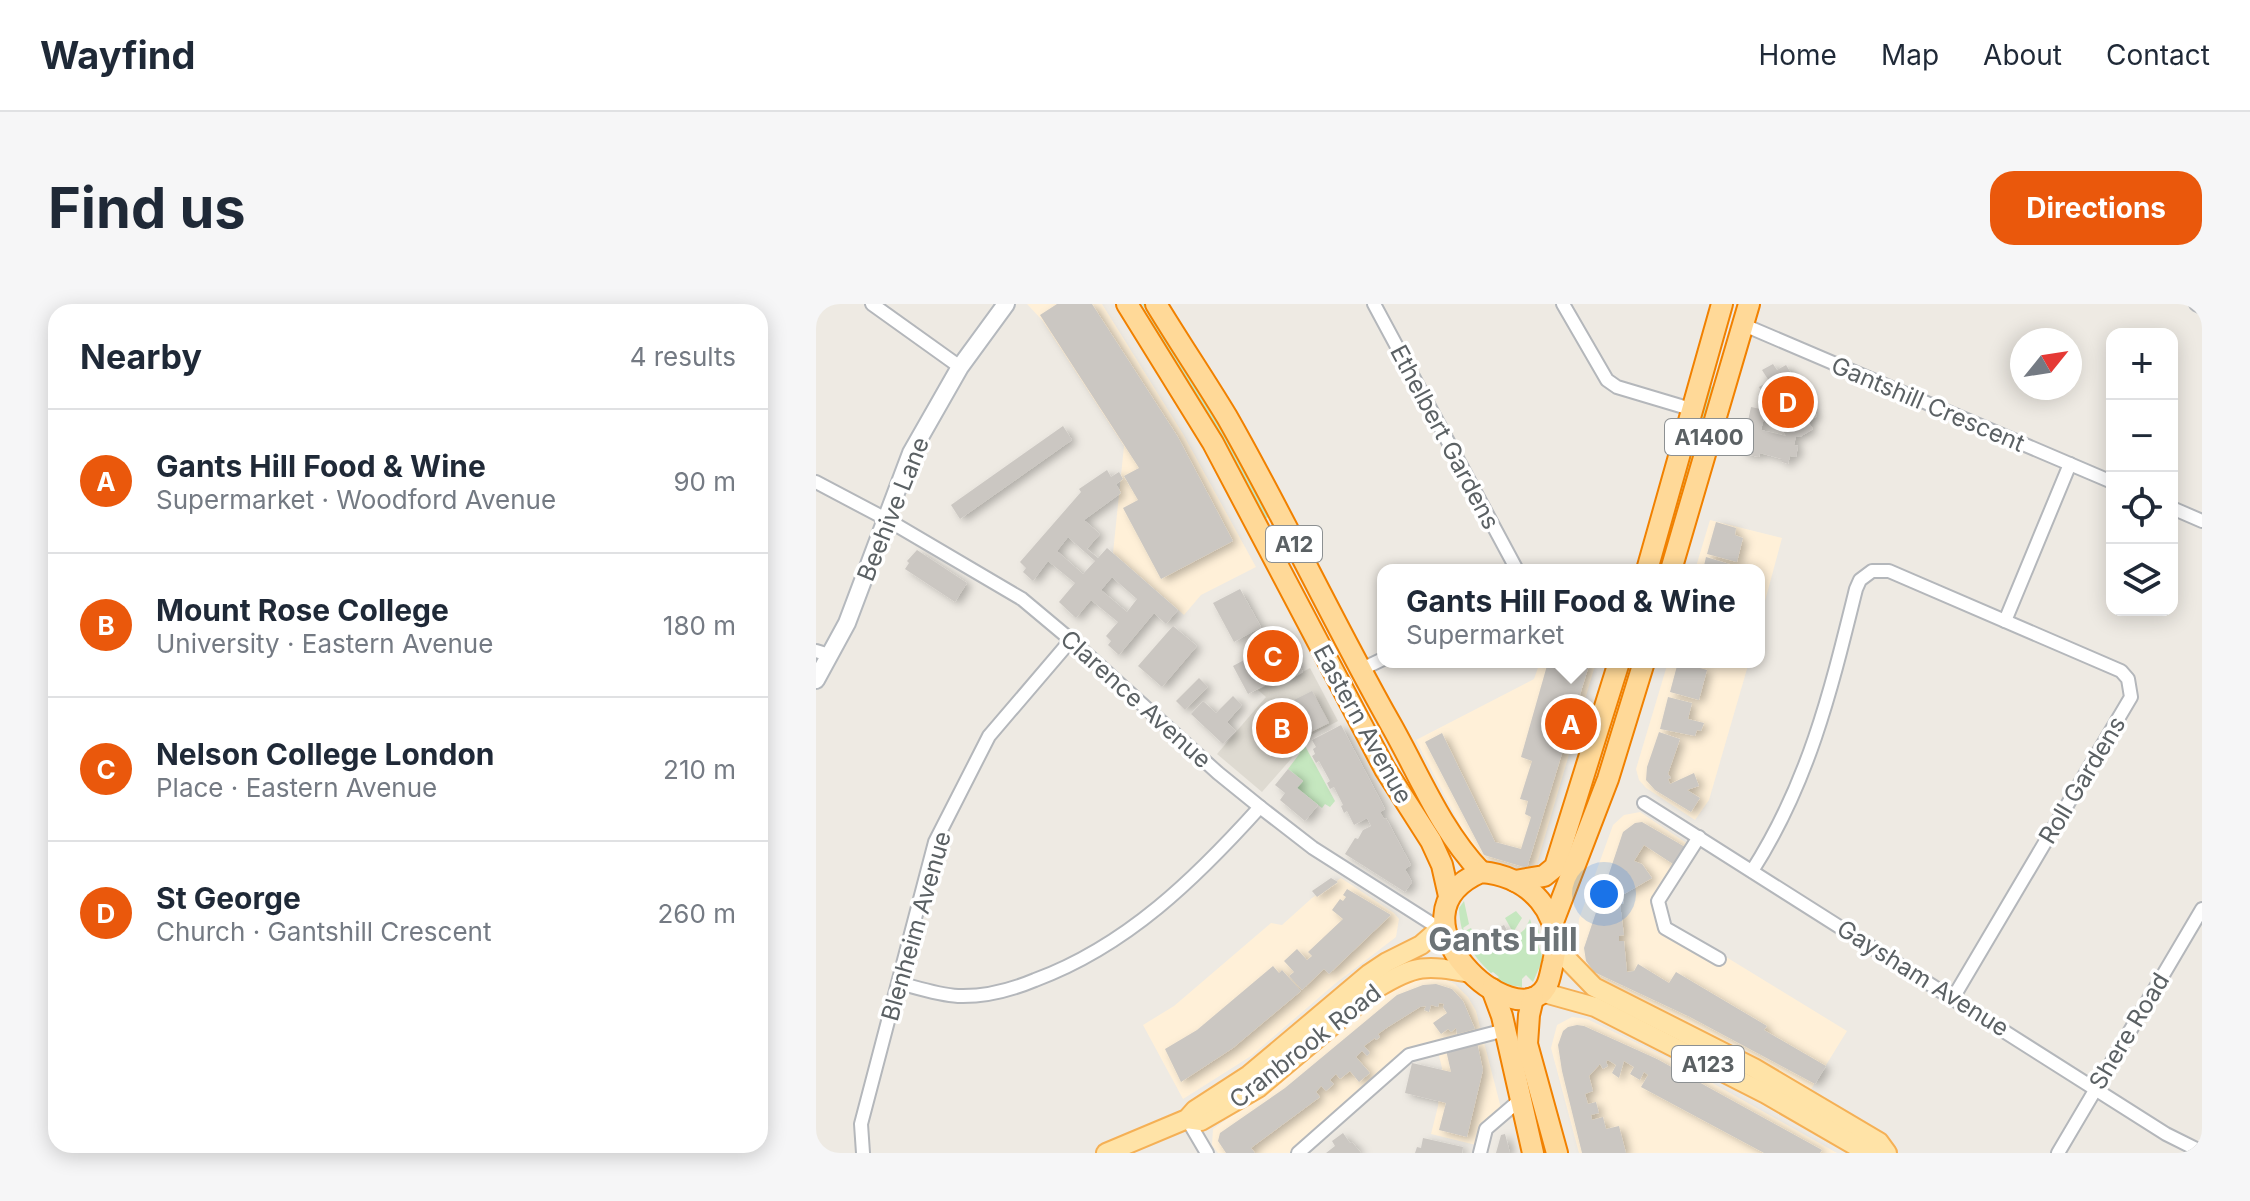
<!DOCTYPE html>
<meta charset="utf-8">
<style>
body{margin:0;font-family:Inter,sans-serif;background:#f6f6f7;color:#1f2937}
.controls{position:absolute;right:24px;top:24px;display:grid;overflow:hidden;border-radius:16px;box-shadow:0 4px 20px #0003}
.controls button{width:72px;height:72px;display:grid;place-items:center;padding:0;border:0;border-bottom:2px solid #e0e1e3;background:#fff;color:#1f2937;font:40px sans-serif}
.compass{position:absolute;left:1194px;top:24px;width:72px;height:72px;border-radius:50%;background:#fff;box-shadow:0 4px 20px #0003;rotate:60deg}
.you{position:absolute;left:788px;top:590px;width:28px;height:28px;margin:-20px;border:6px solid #fff;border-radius:50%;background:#1a73e8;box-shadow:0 0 0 12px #1a73e833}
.badge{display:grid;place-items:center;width:52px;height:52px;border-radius:50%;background:#ea580c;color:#fff;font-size:26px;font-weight:700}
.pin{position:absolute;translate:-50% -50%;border:4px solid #fff;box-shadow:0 2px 8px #0006}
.popup{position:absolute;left:561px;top:260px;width:388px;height:104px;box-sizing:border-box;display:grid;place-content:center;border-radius:16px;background:#fff;filter:drop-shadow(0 2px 6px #0005);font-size:26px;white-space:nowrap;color:#747a83}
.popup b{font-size:30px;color:#1f2937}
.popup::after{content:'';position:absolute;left:50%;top:100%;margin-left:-16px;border:16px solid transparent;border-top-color:#fff}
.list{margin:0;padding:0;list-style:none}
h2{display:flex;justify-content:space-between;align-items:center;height:104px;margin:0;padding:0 32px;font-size:34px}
h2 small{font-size:26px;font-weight:400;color:#747a83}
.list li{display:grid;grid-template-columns:52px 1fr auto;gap:24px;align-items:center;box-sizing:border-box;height:144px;padding:0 32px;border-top:2px solid #e0e1e3}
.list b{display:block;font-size:30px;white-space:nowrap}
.list p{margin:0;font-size:26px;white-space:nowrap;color:#747a83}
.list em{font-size:26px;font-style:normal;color:#747a83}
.icon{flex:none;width:44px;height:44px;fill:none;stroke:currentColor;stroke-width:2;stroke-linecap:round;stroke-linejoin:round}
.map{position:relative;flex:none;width:1386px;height:849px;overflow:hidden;border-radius:24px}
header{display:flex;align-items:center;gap:48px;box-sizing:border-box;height:112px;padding:0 40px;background:#fff;border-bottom:2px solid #e0e1e3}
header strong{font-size:38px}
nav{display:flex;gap:44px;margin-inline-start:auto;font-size:28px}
.intro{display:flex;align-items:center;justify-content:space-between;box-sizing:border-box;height:192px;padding:0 48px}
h1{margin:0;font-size:56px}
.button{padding:20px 36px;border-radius:24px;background:#ea580c;color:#fff;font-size:28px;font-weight:700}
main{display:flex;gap:48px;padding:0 48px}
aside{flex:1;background:#fff;border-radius:24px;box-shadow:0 4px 20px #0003}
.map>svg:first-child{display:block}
</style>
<header>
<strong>Wayfind</strong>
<nav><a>Home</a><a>Map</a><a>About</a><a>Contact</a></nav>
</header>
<div class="intro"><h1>Find us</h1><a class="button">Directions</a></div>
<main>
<aside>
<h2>Nearby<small>4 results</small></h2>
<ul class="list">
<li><span class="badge">A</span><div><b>Gants Hill Food &amp; Wine</b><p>Supermarket · Woodford Avenue</p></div><em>90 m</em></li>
<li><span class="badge">B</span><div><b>Mount Rose College</b><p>University · Eastern Avenue</p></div><em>180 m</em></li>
<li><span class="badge">C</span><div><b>Nelson College London</b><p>Place · Eastern Avenue</p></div><em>210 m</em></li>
<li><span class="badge">D</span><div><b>St George</b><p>Church · Gantshill Crescent</p></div><em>260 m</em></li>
</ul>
</aside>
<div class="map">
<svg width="1386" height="849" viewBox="0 0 1386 849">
<defs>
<filter id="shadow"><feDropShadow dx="5" dy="3" stdDeviation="4" flood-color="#0004"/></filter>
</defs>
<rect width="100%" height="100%" fill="#eeeae3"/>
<g fill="#fff0d8">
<polygon points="211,0 286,0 367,130 440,263 385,291 368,311 297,249 308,142 226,16"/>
<polygon points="894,216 966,234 943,319 943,266 879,266"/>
<polygon points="724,358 780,358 720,563 712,566 667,554 655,542 600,436 718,375"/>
<polygon points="852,358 933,358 893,496 879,516 830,484 823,476 820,465"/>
<polygon points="824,508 878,544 848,590 853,618 1031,727 994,787 906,736 775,673 764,660 761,643 763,615 797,521 808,511"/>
<polygon points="525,574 578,609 583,615 580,633 520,679 435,752 367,795 327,721 358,702 455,619 466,621 496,594"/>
<polygon points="605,673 623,673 639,680 652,693 660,707 686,808 664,842 615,830 622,802 626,764 622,748 597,754 488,849 402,849 396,841 397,825 464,778 554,701 578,684"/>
<polygon points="756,713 771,715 852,754 1021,849 763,849 735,744 741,721"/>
</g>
<polygon fill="#dedad1" points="494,364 522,417 476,441 482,447 446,488 401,450 450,393 442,386 468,373 470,377"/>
<g fill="#c5e7bf">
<polygon points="326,0 331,0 405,115 455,212 446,216"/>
<polygon points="893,82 903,85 849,266 838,266"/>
<polygon points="496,431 488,440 519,497 514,503 509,500 506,504 481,484 487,477 472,465 484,449 476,442"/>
<path d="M648 597 653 620 647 624 649 627 655 624 667 646 698 630 689 614 700 607 706 614 698 627 701 632 709 625 714 615 716 622 721 621 724 631 720 634 727 655 717 678 710 671 706 675V683L692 681 681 675 683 673 677 668 675 669C655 650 644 633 643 604Z"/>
</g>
<g fill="#cbc7c2" fill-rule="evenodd" filter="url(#shadow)">
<polygon points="241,0 276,0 362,133 417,237 345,275 307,204 322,196 308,172 323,164 224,11"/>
<polygon points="957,60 961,66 970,61 1001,112 992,118 997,125 984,133 980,132 978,141 982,142 980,153 974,152 972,160 966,158 966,155 944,149 943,153 925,149 935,103 950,106 945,126 970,132 943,83 953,77 946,66"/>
<polygon points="247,122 256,136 144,215 135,201"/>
<path d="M291 166 295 173 303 168 307 175 300 180 305 189 268 216 284 230 271 245 282 254 291 244 362 306 350 320 338 309 303 351 292 341 295 337 290 332 302 318 275 296 260 314 243 298 259 279 232 257 217 277 207 268 210 264 204 258 265 188 263 185ZM252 233 279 257 267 270 241 247ZM296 273 321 295 311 308 285 286Z"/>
<polygon points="900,218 920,224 919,231 927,234 921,258 891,250"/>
<polygon points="101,246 151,279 139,298 89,265 93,259 91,257"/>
<polygon points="890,253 920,262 919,266 887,266"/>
<polygon points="424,285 445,323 418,338 397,299"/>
<polygon points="357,322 381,342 346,383 322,362"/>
<polygon points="473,332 477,340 473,342 487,368 473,376 470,370 432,390 417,362"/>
<polygon points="732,358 774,358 711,564 668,551 609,438 626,429 679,538 705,545 715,513 709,510 712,497 704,495 716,457 705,453"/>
<polygon points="862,358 891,366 883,396 854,388"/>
<polygon points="383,374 392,383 369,406 360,397"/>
<polygon points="496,387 513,419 474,438 460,411 472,405 470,400"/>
<polygon points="417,392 426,401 411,418 420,427 407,440 375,410 387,397 400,409"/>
<polygon points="852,393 876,399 872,415 888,419 885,427 881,426 879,432 844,425"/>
<polygon points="525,421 569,505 564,508 568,515 570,514 595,561 589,565 596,578 589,588 529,550 539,534 542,535 547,526 555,522 551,514 538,521 531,507 528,509 525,502 527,501 518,483 514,485 511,479 514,477 503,457 500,459 496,452 499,450 497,445 500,443 496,436"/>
<polygon points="843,428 864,435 852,470 855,474 852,475 854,480 878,469 883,482 871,486 884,494 875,508 839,486 830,476 831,463"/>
<polygon points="472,465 487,477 481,484 502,501 489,517 464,496 469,489 459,481"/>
<polygon points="826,518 869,543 857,560 828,541 818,557 826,560 836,574 808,590 807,600 804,600 808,631 803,632 803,637 808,637 811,668 818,667 822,660 853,679 860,668 951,722 948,726 1010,762 999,780 874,713 778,668 770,657 768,644 807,528 819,519"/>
<polygon points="515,574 522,578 501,593 496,587"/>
<polygon points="531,585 575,611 513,670 508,665 486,686 473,672 478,668 468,657 481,645 491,656 496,652 492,648 527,615 516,606 524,595 527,597 530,593 527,591"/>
<polygon points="688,621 693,630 670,642 665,633"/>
<polygon points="457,662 463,669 466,666 485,687 417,744 365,778 349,745 381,726"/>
<polygon points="620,680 636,685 647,697 659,725 641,730 640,724 635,728 632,725 625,730 617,719 631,709 627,703 628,700 623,699 622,703 615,701 613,708 608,706 610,702 604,703 572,723 562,730 564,733 560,736 559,734 548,742 554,749 551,752 546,747 540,753 554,769 543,778 534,767 524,775 520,770 514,776 518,780 510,787 505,782 500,788 504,793 435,844 439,849 410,849 402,837 404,829 469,784 581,691 607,681"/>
<polygon points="761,721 768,722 841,755 1006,846 1004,849 948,849 825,783 832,771 828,768 824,776 814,770 818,763 808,757 803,774 796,769 800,761 792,756 790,758 792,762 787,765 784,760 773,772 777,787 769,790 772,800 780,798 783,809 775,811 776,816 787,813 790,825 803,822 810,849 766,849 746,767 742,741 747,727 752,723"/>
<polygon points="661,738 667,766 651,833 623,826 630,799 589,789 596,759 635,768 630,746"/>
<polygon points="527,829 534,839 536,838 545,849 510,849 519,842 516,837"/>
<polygon points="689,830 694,849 680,849 685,831"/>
<polygon points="607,834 647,843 646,849 599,849 601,843 605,844"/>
</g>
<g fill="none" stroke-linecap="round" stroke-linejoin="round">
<g stroke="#b4b7bb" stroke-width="16">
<g id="minor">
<polyline points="56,0 144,63"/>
<polyline points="558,0 701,266"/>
<polyline points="747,0 791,76 801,83 878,106"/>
<polyline points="1380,0 1386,3"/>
<polyline points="928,21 1296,178"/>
<polyline points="0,178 70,215 206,295 255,336 402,469 444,503 497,544 629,628"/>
<polyline points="1356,204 1386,217"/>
<polyline points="1189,317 1254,160"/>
<polyline points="0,347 13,351"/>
<polyline points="544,366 567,355"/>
<polyline points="828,499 1350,830 1386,848"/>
<polyline points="883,533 842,597 849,624 903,655"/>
<path d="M936 567C993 478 1015 386 1040 285L1044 276 1056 267H1073L1305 367 1312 375 1315 393 1137 694"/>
<path d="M83 679C102 684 123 691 142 692 169 693 195 686 219 676 311 642 380 574 444 503"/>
<polyline points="371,815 391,849"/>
<polyline points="47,849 45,820 119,538 173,432 255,336"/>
<polyline points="482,849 593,751 689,726"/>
<polyline points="664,849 670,825 705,795"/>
<polyline points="1242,849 1386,605"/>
</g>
</g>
<g stroke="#b5b9be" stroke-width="20">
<polyline id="secondary" points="0,376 31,319 95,149 144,63 190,0"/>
</g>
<g stroke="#f5b055" stroke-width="22">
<g id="primary">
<polyline points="740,639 751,655 778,683 938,764 1063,838 1071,849"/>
<polyline points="725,688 779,703 950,790 1052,849"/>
<path d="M371 815 385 817 442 784 561 684C600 660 610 661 654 669"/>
<polyline points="290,849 371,815 379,806 433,771 553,670 571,658 605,641 628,621"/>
</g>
</g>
<g stroke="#f18100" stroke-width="24">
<g id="trunk">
<polyline points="311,0 397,139 569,465 615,537 626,561 633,592"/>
<path d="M340 0C363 38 388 75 411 113 468 213 517 318 574 419 603 470 624 525 665 568"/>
<polyline points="831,266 906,0"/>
<polyline points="855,266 933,0"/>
<path d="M665 568C714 572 749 610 737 659 735 666 734 676 730 683 700 735 564 612 665 568Z"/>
<polyline points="699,577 728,572 739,563 803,358"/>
<polyline points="737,618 792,475 828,358"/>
<polyline points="676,685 686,712 717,849"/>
<polyline points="717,694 713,711 711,740 741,849"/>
</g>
</g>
<use href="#minor" stroke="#fff" stroke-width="12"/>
<use href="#secondary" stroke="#fff" stroke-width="16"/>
<use href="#primary" stroke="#ffe3a7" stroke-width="18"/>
<use href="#trunk" stroke="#ffd998" stroke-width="20"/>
</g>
<g text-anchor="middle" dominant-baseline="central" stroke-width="7" stroke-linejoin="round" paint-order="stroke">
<g fill="#fff" stroke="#8c9092" stroke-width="2">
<rect x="849" y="115" width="88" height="36" rx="6"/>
<rect x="450" y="222" width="56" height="36" rx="6"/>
<rect x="856" y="742" width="72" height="36" rx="6"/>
</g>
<g font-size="22" font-weight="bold" fill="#5b6164">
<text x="893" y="133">A1400</text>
<text x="478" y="240">A12</text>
<text x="892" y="760">A123</text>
</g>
<g font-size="24" fill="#5b6164" stroke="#fff">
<text transform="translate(1112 100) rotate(23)">Gantshill Crescent</text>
<text transform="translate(629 133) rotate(62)">Ethelbert Gardens</text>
<text transform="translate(77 205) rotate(-68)">Beehive Lane</text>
<text transform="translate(320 395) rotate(42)">Clarence Avenue</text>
<text transform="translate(547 420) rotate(61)">Eastern Avenue</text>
<text transform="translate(1266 476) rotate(-59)">Roll Gardens</text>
<text transform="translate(100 622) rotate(-74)">Blenheim Avenue</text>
<text transform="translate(1107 674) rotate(32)">Gaysham Avenue</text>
<text transform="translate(1313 727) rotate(-59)">Shere Road</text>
<text transform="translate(489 742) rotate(-38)">Cranbrook Road</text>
</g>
<g font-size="32" font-weight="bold" fill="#6c7376" stroke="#fff">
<text x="687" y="635">Gants Hill</text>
</g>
</g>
</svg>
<div class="controls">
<button>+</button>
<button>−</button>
<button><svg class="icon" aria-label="locate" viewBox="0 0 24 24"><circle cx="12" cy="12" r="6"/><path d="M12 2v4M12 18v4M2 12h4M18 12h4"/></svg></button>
<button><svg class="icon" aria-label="layers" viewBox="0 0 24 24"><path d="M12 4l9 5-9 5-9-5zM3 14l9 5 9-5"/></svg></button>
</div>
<svg class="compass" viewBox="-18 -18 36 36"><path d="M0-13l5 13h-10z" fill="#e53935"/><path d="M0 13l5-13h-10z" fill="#747a83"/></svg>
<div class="you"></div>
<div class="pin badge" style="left:755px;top:420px">A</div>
<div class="popup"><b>Gants Hill Food &amp; Wine</b>Supermarket</div>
<div class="pin badge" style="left:466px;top:424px">B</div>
<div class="pin badge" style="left:457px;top:352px">C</div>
<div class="pin badge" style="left:972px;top:98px">D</div>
</div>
</main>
